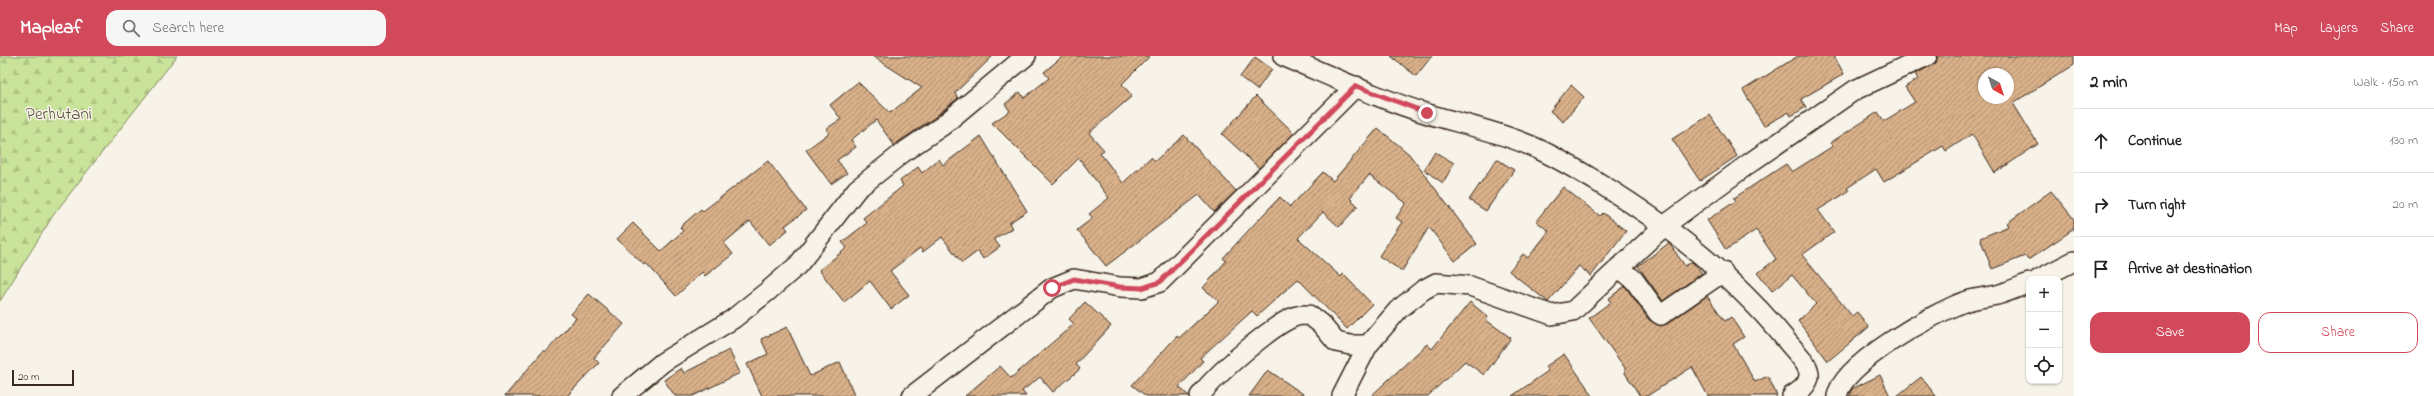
<!DOCTYPE html>
<meta charset="utf-8">
<style>
body{margin:0;font-family:"Indie Flower",sans-serif;background:#f6f6f6;color:#222}
.controls{position:absolute;right:12px;bottom:12px;display:grid;overflow:hidden;border-radius:8px;box-shadow:0 1px 3px #0004}
.controls button{width:36px;height:36px;display:grid;place-items:center;padding:0;border:0;border-bottom:1px solid #e0e0e0;background:#fff;color:#222;font:20px sans-serif}
.compass{position:absolute;left:1978px;top:12px;width:36px;height:36px;border-radius:50%;background:#fff;box-shadow:0 1px 3px #0004;rotate:141deg}
.scale{position:absolute;left:12px;bottom:10px;width:62px;box-sizing:border-box;padding-left:4px;border:2px solid #3b2a1e;border-top:0;font-size:11px;line-height:14px;white-space:nowrap;color:#3b2a1e;-webkit-text-stroke:3px #f7f3e8;paint-order:stroke}
.stop{position:absolute;width:12px;height:12px;margin:-9px;border:3px solid #d1495b;border-radius:50%;background:#fff}
.stop.end{background:#d1495b;border-color:#fff;box-shadow:0 1px 4px #0008}
.list{margin:0;padding:0;list-style:none}
h2{display:flex;justify-content:space-between;align-items:center;height:52px;margin:0;padding:0 16px;font-size:17px}
h2 small{font-size:13px;font-weight:400;color:#767676}
.list li{display:grid;grid-template-columns:26px 1fr auto;gap:12px;align-items:center;box-sizing:border-box;height:64px;padding:0 16px;border-top:1px solid #e0e0e0}
.list b{display:block;font-size:15px;white-space:nowrap}
.list em{font-size:13px;font-style:normal;color:#767676}
.actions{display:flex;gap:8px;padding:12px 16px}
.actions a{flex:1;padding:9px 0;border:1px solid #d1495b;border-radius:12px;text-align:center;font-size:14px;color:#d1495b}
.actions .main{background:#d1495b;color:#fff}
.icon{flex:none;width:22px;height:22px;fill:none;stroke:currentColor;stroke-width:2;stroke-linecap:round;stroke-linejoin:round}
.map{position:relative;flex:none;width:2074px;height:340px;overflow:hidden}
header{display:flex;align-items:center;gap:24px;box-sizing:border-box;height:56px;padding:0 20px;background:#d1495b;color:#fff}
header strong{font-size:19px}
nav{display:flex;gap:22px;margin-inline-start:auto;font-size:14px}
.search{width:280px;height:36px;background:#f6f6f6;display:flex;align-items:center;gap:10px;box-sizing:border-box;padding:0 14px;border-radius:12px;color:#767676;font-size:15px}
main{display:flex}
aside{flex:1;background:#fff}
.map>svg:first-child{display:block}
</style>
<header>
<strong>Mapleaf</strong>
<div class="search"><svg class="icon" aria-label="search" viewBox="0 0 24 24"><circle cx="10" cy="10" r="6"/><path d="M15 15l6 6"/></svg>Search here</div>
<nav><a>Map</a><a>Layers</a><a>Share</a></nav>
</header>
<main>
<div class="map">
<svg width="2074" height="340" viewBox="0 0 2074 340">
<defs>
<pattern id="forest-firs" width="22" height="20" patternUnits="userSpaceOnUse"><rect width="22" height="20" fill="#c9e49a"/><path d="M5 1l3.5 6h-7zM16 11l3.5 6h-7z" fill="#aec484"/></pattern>
<pattern id="building-hatch" width="6" height="6" patternUnits="userSpaceOnUse"><rect width="6" height="6" fill="#d8b089"/><path d="M-1 1l2-2M0 6l6-6M5 7l2-2" fill="none" stroke="#b08f6f"/></pattern>
</defs>
<rect width="100%" height="100%" fill="#f7f3e8"/>
<filter id="ink" filterUnits="userSpaceOnUse"><feTurbulence type="fractalNoise" baseFrequency=".025" numOctaves="2"/><feDisplacementMap in="SourceGraphic" scale="8" xChannelSelector="R" yChannelSelector="G"/><feConvolveMatrix kernelMatrix="1 2 1 2 8 2 1 2 1" color-interpolation-filters="sRGB"/></filter>
<g filter="url(#ink)">
<polygon fill="url(#forest-firs)" stroke="#82875c" points="0,0 177,0 54,158 0,245"/>
<g fill="url(#building-hatch)" stroke="#3b2a1e" fill-rule="evenodd">
<polygon points="872,0 993,0 955,37 958,42 935,61 894,89 876,64 851,84 856,91 837,104 847,117 831,128 806,94 829,77 826,73 841,63 830,49 858,26 890,57 922,32"/>
<polygon points="1063,0 1150,0 1122,28 1132,40 1089,77 1104,94 1100,97 1123,127 1151,101 1155,105 1184,79 1236,135 1214,156 1199,139 1106,210 1077,174 1093,162 1089,158 1109,142 1079,102 1053,128 992,67 1010,55 1005,48 1020,36 1024,42 1049,22 1044,16"/>
<polygon points="1391,0 1432,0 1416,20"/>
<polygon points="1798,0 1834,0 1844,18 1801,43 1806,51 1791,60 1789,56 1764,70 1743,34"/>
<path d="M1938 0H2074V9L2013 47 2038 88 1995 117 1972 78 1946 95 1943 90 1884 126 1876 113 1847 132 1849 135 1818 154 1834 176 1802 199 1852 260 1857 256 1869 271 1828 305 1798 265 1816 248 1792 219 1772 235 1758 217 1776 203 1756 174 1726 194 1707 164 1736 145 1734 142 1786 108 1792 116 1833 90 1830 87 1878 56 1884 65 1915 46 1905 31 1918 23 1915 18 1936 7ZM1984 18H2008V42H1984Z"/>
<polygon points="1255,1 1272,13 1257,34 1240,21"/>
<polygon points="1571,29 1584,41 1563,66 1550,55"/>
<polygon points="1256,40 1294,77 1259,112 1222,78"/>
<polygon points="1710,59 1737,100 1700,125 1672,83"/>
<polygon points="1378,72 1409,98 1477,188 1455,205 1429,171 1402,215 1379,200 1402,166 1396,162 1406,147 1369,119 1350,142 1358,150 1339,171 1323,156 1298,182 1341,221 1343,218 1372,248 1347,273 1298,223 1257,260 1252,255 1200,302 1203,305 1179,331 1189,340 1146,340 1132,329 1177,280 1179,282 1219,245 1203,232 1226,205 1223,202 1259,163 1280,141 1290,151 1323,116 1333,125"/>
<polygon points="981,80 1027,155 1009,167 1012,172 994,183 1000,191 983,203 978,195 962,207 942,181 923,196 920,192 890,215 909,239 891,253 870,225 844,246 819,214 847,192 842,186 867,167 863,162 903,130 900,125 918,111 922,117 939,103 943,109"/>
<polygon points="1435,96 1454,107 1443,127 1424,114"/>
<polygon points="1497,103 1514,114 1486,155 1469,144"/>
<polygon points="768,105 806,154 785,170 788,174 769,189 750,165 724,187 733,198 705,220 702,216 676,240 646,207 644,209 617,183 633,167 661,195 683,175 680,171 701,153 703,155"/>
<polygon points="1563,131 1600,160 1603,157 1626,175 1591,220 1579,210 1548,246 1509,215 1523,198 1528,202 1549,175 1536,165"/>
<polygon points="2051,135 2074,163 2074,173 2028,204 2025,200 1992,213 1980,182 2009,170 2007,167"/>
<polygon points="1669,187 1685,210 1692,206 1702,217 1663,245 1638,210"/>
<polygon points="1625,230 1649,264 1661,270 1667,268 1707,240 1725,265 1731,261 1744,281 1733,288 1755,326 1768,320 1777,340 1708,340 1692,311 1647,340 1640,340 1625,317 1625,312 1589,262 1611,246 1608,243"/>
<polygon points="589,238 624,268 594,302 599,307 567,340 505,340 544,294 546,296 576,262 571,258"/>
<polygon points="1085,246 1111,270 1076,308 1080,313 1053,336 1040,321 1022,335 1026,340 965,340 1000,310 1011,322 1074,268 1069,263"/>
<polygon points="1470,246 1488,261 1486,264 1511,282 1484,319 1465,305 1428,340 1371,340 1427,288 1432,293"/>
<polygon points="787,271 810,320 840,306 855,340 762,340 747,308 768,298 761,283"/>
<polygon points="729,294 740,317 693,340 675,340 664,324 681,312 684,317"/>
<polygon points="1564,298 1593,340 1512,340 1548,315 1545,311"/>
<polygon points="1268,314 1306,340 1249,340"/>
<polygon points="1880,319 1890,340 1849,340 1852,333"/>
<polygon points="1921,321 1936,340 1897,340"/>
</g>
<g fill="none" stroke-linecap="round" stroke-linejoin="round">
<g stroke="#3b2a1e" stroke-width="22">
<g id="minor">
<path d="M1283 0C1331 20 1379 43 1428 58 1462 68 1496 75 1529 89 1553 99 1574 112 1596 125 1667 168 1733 219 1786 284 1803 305 1825 320 1792 340"/>
<polyline points="1619,211 1634,224 1658,257 1661,259 1723,216"/>
<polyline points="2039,223 2074,205"/>
<polyline points="622,340 663,306 733,263 768,235 798,209 857,133 905,95 942,70 1026,0"/>
<polyline points="912,340 1052,232 1074,223 1120,231 1142,232 1160,226 1356,30"/>
<path d="M1200 340C1215 319 1271 270 1294 261 1298 259 1305 259 1309 259L1321 268 1336 286 1350 289H1368L1398 254 1423 234 1436 227 1470 230 1552 259 1573 255 1664 170 1751 106 1855 34 1927 0"/>
<polyline points="1342,340 1368,289"/>
<path d="M1837 340C1842 308 1934 257 1964 246 1975 242 1987 241 1997 239 2008 236 2019 231 2029 227"/>
</g>
</g>
<use href="#minor" stroke="#f7f3e8" stroke-width="19"/>
</g>
</g>
<g fill="none" stroke-linecap="round" stroke-linejoin="round" filter="url(#ink)">
<polyline stroke="#d1495b" stroke-width="5" points="1052,232 1074,223 1120,231 1142,232 1160,226 1356,30 1427,57"/>
</g>
<g text-anchor="middle" dominant-baseline="central" stroke-width="3" stroke-linejoin="round" paint-order="stroke">
<g font-size="17" fill="#574f37" stroke="#f7f3e8">
<text x="59" y="58">Perhutani</text>
</g>
</g>
</svg>
<div class="controls">
<button>+</button>
<button>−</button>
<button><svg class="icon" aria-label="locate" viewBox="0 0 24 24"><circle cx="12" cy="12" r="6"/><path d="M12 2v4M12 18v4M2 12h4M18 12h4"/></svg></button>
</div>
<svg class="compass" viewBox="-18 -18 36 36"><path d="M0-13l5 13h-10z" fill="#e53935"/><path d="M0 13l5-13h-10z" fill="#767676"/></svg>
<div class="scale">20 m</div>
<div class="stop" style="left:1052px;top:232px"></div>
<div class="stop end" style="left:1427px;top:57px"></div>
</div>
<aside>
<h2>2 min<small>Walk · 150 m</small></h2>
<ul class="list">
<li><svg class="icon" aria-label="ahead" viewBox="0 0 24 24"><path d="M12 20V5M6 11l6-6 6 6"/></svg><div><b>Continue</b></div><em>130 m</em></li>
<li><svg class="icon" aria-label="right" viewBox="0 0 24 24"><path d="M7 20v-9h11M14 6l5 5-5 5"/></svg><div><b>Turn right</b></div><em>20 m</em></li>
<li><svg class="icon" aria-label="arrive" viewBox="0 0 24 24"><path d="M6 21V4h12l-3 4 3 4H6"/></svg><div><b>Arrive at destination</b></div></li>
</ul>
<div class="actions"><a class="main">Save</a><a>Share</a></div>
</aside>
</main>
